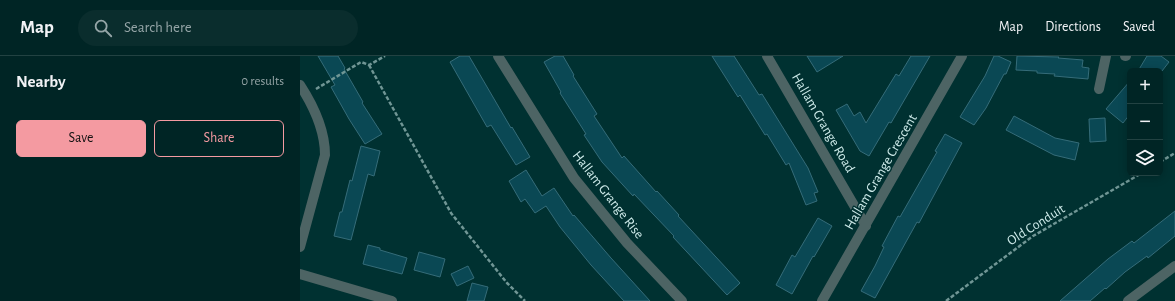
<!DOCTYPE html>
<meta charset="utf-8">
<style>
body{margin:0;font-family:"Alegreya Sans",sans-serif;background:#0a2d2d;color:#f1f3f6}
.controls{position:absolute;right:12px;top:12px;display:grid;overflow:hidden;border-radius:6px;box-shadow:0 2px 10px #0003}
.controls button{width:36px;height:36px;display:grid;place-items:center;padding:0;border:0;border-bottom:1px solid #224242;background:#002525;color:#f1f3f6;font:20px sans-serif}
.list{margin:0;padding:0;list-style:none}
h2{display:flex;justify-content:space-between;align-items:center;height:52px;margin:0;padding:0 16px;font-size:17px}
h2 small{font-size:13px;font-weight:400;color:#95a5a7}
.actions{display:flex;gap:8px;padding:12px 16px}
.actions a{flex:1;padding:9px 0;border:1px solid #f49aa1;border-radius:6px;text-align:center;font-size:14px;color:#f49aa1}
.actions .main{background:#f49aa1;color:#111}
.icon{flex:none;width:22px;height:22px;fill:none;stroke:currentColor;stroke-width:2;stroke-linecap:round;stroke-linejoin:round}
.map{position:relative;flex:none;width:875px;height:245px;overflow:hidden}
header{display:flex;align-items:center;gap:24px;box-sizing:border-box;height:56px;padding:0 20px;background:#002525;border-bottom:1px solid #224242}
header strong{font-size:19px}
nav{display:flex;gap:22px;margin-inline-start:auto;font-size:14px}
.search{width:280px;height:36px;background:#0a2d2d;display:flex;align-items:center;gap:10px;box-sizing:border-box;padding:0 14px;border-radius:22px;color:#95a5a7;font-size:15px}
main{display:flex}
aside{flex:1;background:#002525}
.map>svg:first-child{display:block}
</style>
<header>
<strong>Map</strong>
<div class="search"><svg class="icon" aria-label="search" viewBox="0 0 24 24"><circle cx="10" cy="10" r="6"/><path d="M15 15l6 6"/></svg>Search here</div>
<nav><a>Map</a><a>Directions</a><a>Saved</a></nav>
</header>
<main>
<aside>
<h2>Nearby<small>0 results</small></h2>
<ul class="list">
</ul>
<div class="actions"><a class="main">Save</a><a>Share</a></div>
</aside>
<div class="map">
<svg width="875" height="245" viewBox="0 0 875 245">
<rect width="100%" height="100%" fill="#003131"/>
<g fill="#0a4854" stroke="#356c79">
<polygon points="18,0 38,0 45,12 44,13 63,46 62,47 82,78 65,88 49,63 31,31 35,29"/>
<polygon points="160,0 169,0 211,72 212,71 230,101 216,109 191,69 187,71 150,6"/>
<polygon points="255,0 263,0 274,19 273,20 297,58 294,60 322,102 324,100 356,136 357,135 379,159 378,160 440,227 427,239 373,181 374,180 334,138 333,140 302,106 284,79 286,78 260,37 261,36 244,6"/>
<polygon points="412,0 434,0 459,39 462,38 508,112 518,136 514,137 517,145 506,149 489,107 486,109 467,78 465,79 440,39 438,41"/>
<polygon points="507,0 543,0 517,16"/>
<polygon points="611,0 630,0 602,48 591,67 589,66 569,100 560,95 536,54 547,48 554,60 560,56 566,67 596,18 599,20"/>
<polygon points="694,0 698,0 711,6 706,18 704,18 686,52 674,69 660,61 685,20"/>
<polygon points="717,0 759,1 758,2 783,4 782,11 789,12 788,23 754,20 755,18 737,17 737,15 716,14"/>
<polygon points="847,0 861,0 869,6 862,15 838,15"/>
<polygon points="830,25 830,58 823,67 806,53"/>
<polygon points="714,60 755,82 779,87 775,104 754,99 706,74"/>
<polygon points="805,62 806,85 790,86 789,63"/>
<polygon points="645,78 662,87 619,167 617,166 575,242 561,235 575,210 584,191 582,190 598,160 600,161 637,96 635,95"/>
<polygon points="61,90 80,95 74,120 68,118 51,184 34,180 40,156 42,156 50,124 52,125"/>
<polygon points="226,114 242,140 254,132 273,160 274,159 311,202 350,245 324,245 291,209 260,171 246,150 235,157 225,143 221,146 209,125"/>
<polygon points="875,155 875,180 848,202 847,200 825,216 806,233 805,232 790,245 760,245 808,203 832,185 834,187"/>
<polygon points="518,162 532,170 514,201 513,200 492,238 476,229 492,199 495,201"/>
<polygon points="68,189 80,192 80,194 107,202 102,218 63,208"/>
<polygon points="119,196 145,203 140,221 114,214"/>
<polygon points="168,210 174,222 157,230 151,218"/>
<polygon points="172,227 188,231 184,245 167,245"/>
</g>
<g fill="none" stroke-linecap="round" stroke-linejoin="round">
<g stroke="#709695" stroke-width="2.5" stroke-dasharray="4 2" stroke-linecap="butt">
<polyline points="69,9 151,157 207,227 225,245"/>
<polyline points="16,33 61,6 69,9 85,0"/>
<polyline points="860,106 875,97"/>
<polyline points="646,245 733,180 842,117"/>
</g>
<g stroke="#4d6464" stroke-width="10">
<polyline points="198,0 274,122 327,187 382,245"/>
<polyline points="467,0 566,170"/>
<polyline points="825,0 826,0"/>
<path d="M0 29C13 49 25 75 25 99L0 191"/>
<polyline points="799,33 806,0"/>
<polyline points="0,218 92,245"/>
<polyline points="522,245 662,0"/>
<polyline points="828,245 875,210"/>
</g>
</g>
<g text-anchor="middle" dominant-baseline="central" stroke-width="3" stroke-linejoin="round" paint-order="stroke">
<g font-size="14" fill="#ceebea" stroke="#003131">
<text transform="translate(523 67) rotate(60)">Hallam Grange Road</text>
<text transform="translate(581 116) rotate(-60)">Hallam Grange Crescent</text>
<text transform="translate(308 139) rotate(52)">Hallam Grange Rise</text>
<text transform="translate(736 169) rotate(-32)">Old Conduit</text>
</g>
</g>
</svg>
<div class="controls">
<button>+</button>
<button>−</button>
<button><svg class="icon" aria-label="layers" viewBox="0 0 24 24"><path d="M12 4l9 5-9 5-9-5zM3 14l9 5 9-5"/></svg></button>
</div>
</div>
</main>
